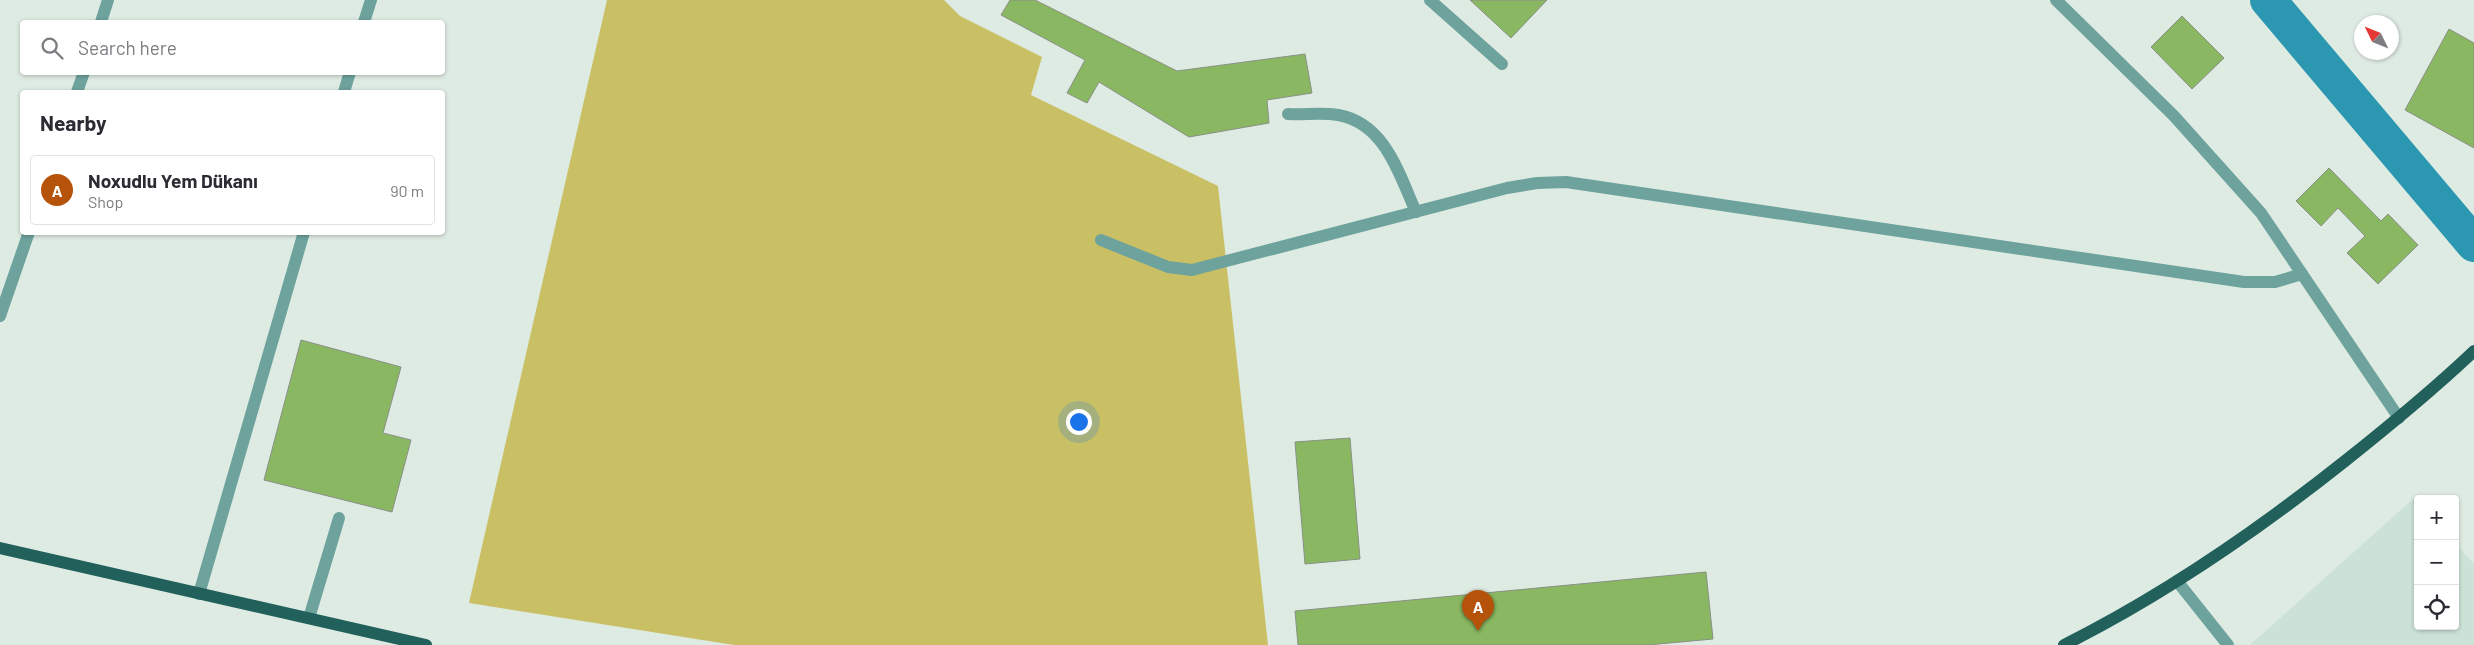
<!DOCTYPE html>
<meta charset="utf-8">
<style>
body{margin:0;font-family:Barlow,sans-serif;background:#f2f2f3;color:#2b2b33}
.controls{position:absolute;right:15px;bottom:15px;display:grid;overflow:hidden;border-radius:5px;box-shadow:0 1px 4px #0004}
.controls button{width:45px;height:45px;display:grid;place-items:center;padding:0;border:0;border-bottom:1px solid #e1e1e2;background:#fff;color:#2b2b33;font:25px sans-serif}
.compass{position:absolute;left:2354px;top:15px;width:45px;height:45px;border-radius:50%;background:#fff;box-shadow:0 1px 4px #0004;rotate:313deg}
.you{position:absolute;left:1078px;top:421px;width:18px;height:18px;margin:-12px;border:4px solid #fff;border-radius:50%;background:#1a73e8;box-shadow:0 0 0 8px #1a73e833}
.badge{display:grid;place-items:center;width:32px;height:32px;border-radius:50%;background:#b45309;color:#fff;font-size:16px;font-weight:700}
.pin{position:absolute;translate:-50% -41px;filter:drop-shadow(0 1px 2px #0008)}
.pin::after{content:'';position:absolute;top:26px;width:18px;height:15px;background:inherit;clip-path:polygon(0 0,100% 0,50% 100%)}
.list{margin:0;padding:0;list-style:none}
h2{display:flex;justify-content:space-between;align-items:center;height:65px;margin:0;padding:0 20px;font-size:21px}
h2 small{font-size:16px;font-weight:400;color:#7c7c81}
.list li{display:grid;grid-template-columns:32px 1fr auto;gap:15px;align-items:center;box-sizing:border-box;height:70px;margin:0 10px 10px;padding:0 10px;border:1px solid #e1e1e2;border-radius:5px}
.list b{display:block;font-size:19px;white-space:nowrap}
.list p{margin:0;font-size:16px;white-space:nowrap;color:#7c7c81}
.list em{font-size:16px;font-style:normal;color:#7c7c81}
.icon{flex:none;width:28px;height:28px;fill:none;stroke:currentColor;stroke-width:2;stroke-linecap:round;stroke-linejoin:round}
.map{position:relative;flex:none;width:2474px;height:645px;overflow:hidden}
.search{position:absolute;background:#fff;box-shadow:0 1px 4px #0004;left:20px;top:20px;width:425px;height:55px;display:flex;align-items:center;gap:12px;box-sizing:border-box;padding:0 18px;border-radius:5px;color:#7c7c81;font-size:19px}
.panel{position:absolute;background:#fff;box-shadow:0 1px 4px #0004;left:20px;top:90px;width:425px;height:145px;border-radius:5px}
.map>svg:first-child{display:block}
</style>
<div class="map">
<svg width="2474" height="645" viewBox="0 0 2474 645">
<rect width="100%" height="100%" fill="#deebe3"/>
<polygon fill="#cde2d6" points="2414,498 2418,502 2418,626 2455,626 2455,543 2474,564 2474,645 2250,645"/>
<polygon fill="#c9c066" points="607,0 944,0 960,16 1042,57 1031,95 1218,186 1268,645 734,645 469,603"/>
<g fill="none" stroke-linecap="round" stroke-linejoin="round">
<polyline stroke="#2c97b0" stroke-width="36" points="2268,0 2474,244"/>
</g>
<g fill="#8ab862" stroke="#899085">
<polygon points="1010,0 1035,0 1177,71 1305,54 1312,93 1267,100 1269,123 1189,137 1099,82 1087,103 1067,93 1085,60 1001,15"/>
<polygon points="1470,0 1547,0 1511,38"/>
<polygon points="2182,16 2224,58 2192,89 2151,47"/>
<polygon points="2449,29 2474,43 2474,148 2405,110"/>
<polygon points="2329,168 2381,221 2388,214 2418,245 2378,284 2347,253 2365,236 2338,208 2321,226 2296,201"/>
<polygon points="301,340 401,367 383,433 411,440 392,512 264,480"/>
<polygon points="1350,438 1360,559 1305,564 1295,442"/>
<polygon points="1706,572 1713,639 1648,645 1298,645 1295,611"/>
</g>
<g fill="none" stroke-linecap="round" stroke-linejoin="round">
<g stroke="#6ea29d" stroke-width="12">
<polyline points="1430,0 1502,64"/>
<polyline points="2056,0 2174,116 2261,213 2399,418"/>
<path d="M1288 114C1304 115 1322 112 1338 115 1385 123 1399 174 1416 212"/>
<polyline points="1101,240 1168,267 1192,270 1507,188 1537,183 1566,182 2244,282 2275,282 2302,274"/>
<polyline points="2177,581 2228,645"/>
<polyline points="309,618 339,518"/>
</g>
<g stroke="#6ea29d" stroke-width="12">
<polyline points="101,22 108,0"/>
<polyline points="364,22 371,0"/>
<polyline points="77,92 84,72"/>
<polyline points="344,92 350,72"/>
<polyline points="0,316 29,232"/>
<polyline points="199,594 304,232"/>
</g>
<g stroke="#22605c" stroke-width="12">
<polyline points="0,548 426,645"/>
<path d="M2064 645C2164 595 2257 531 2345 461 2389 426 2433 390 2474 351"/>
</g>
</g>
</svg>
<div class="controls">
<button>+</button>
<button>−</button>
<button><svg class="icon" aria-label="locate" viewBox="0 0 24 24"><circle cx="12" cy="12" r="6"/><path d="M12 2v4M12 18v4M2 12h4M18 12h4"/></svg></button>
</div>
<svg class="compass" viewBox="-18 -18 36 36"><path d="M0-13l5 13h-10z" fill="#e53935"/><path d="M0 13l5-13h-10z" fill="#7c7c81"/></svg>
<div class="you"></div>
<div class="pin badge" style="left:1478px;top:631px">A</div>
<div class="search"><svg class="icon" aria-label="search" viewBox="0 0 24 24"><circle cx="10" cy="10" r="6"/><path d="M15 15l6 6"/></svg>Search here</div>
<section class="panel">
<h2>Nearby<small></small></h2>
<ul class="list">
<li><span class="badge">A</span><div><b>Noxudlu Yem Dükanı</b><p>Shop</p></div><em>90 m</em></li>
</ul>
</section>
</div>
